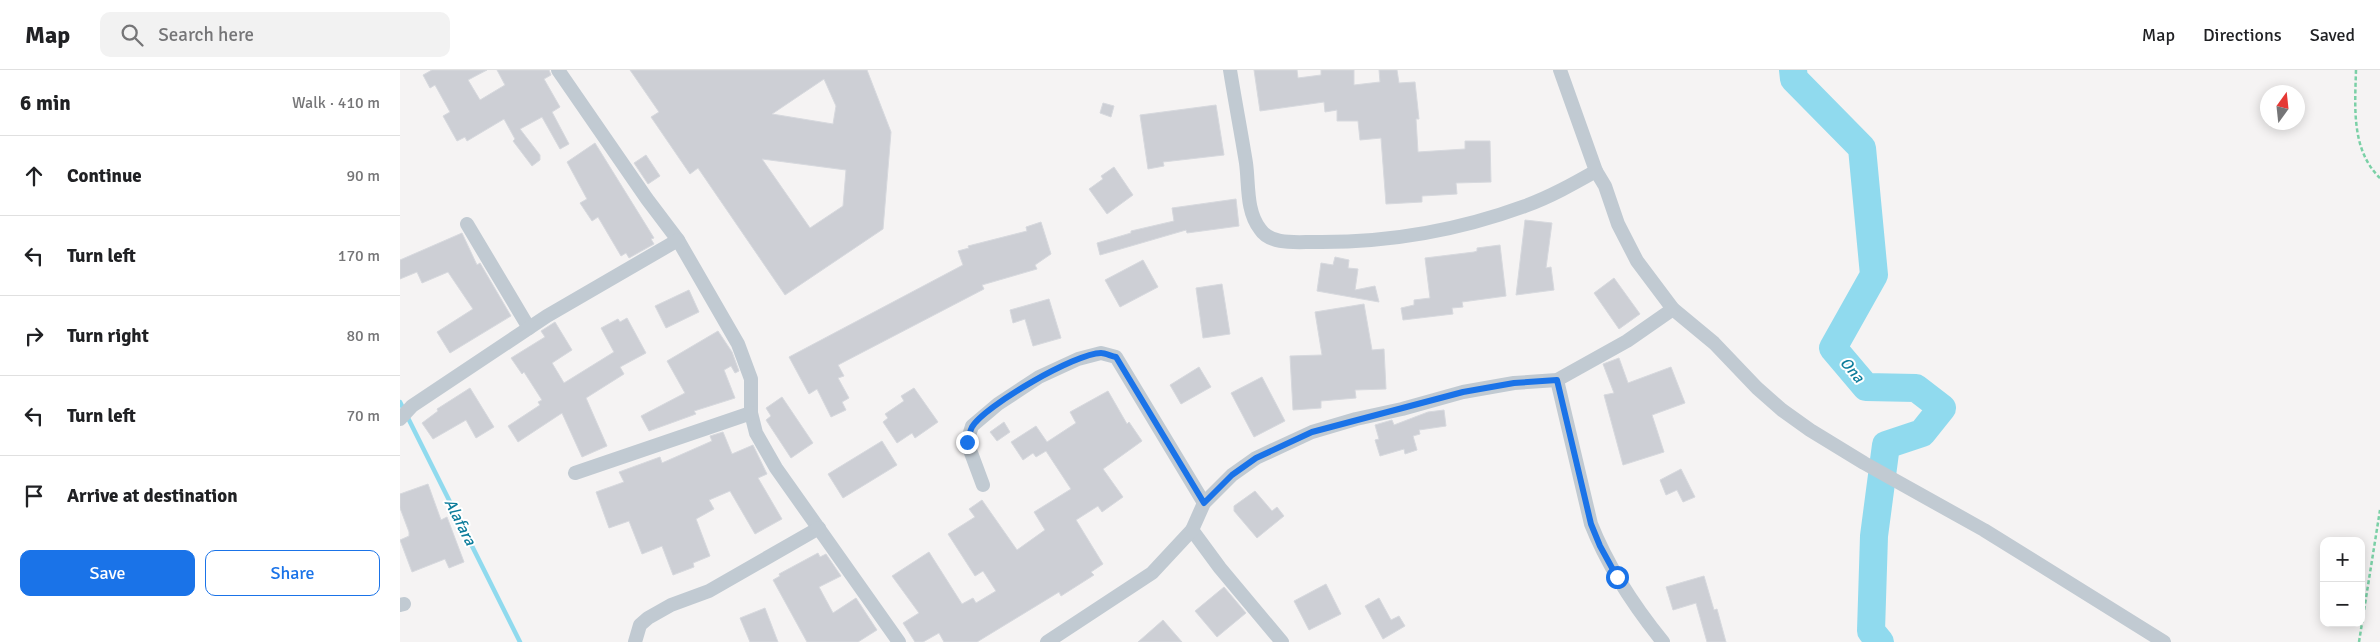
<!DOCTYPE html>
<meta charset="utf-8">
<style>
body{margin:0;font-family:Signika,sans-serif;background:#f2f2f2;color:#202124}
.controls{position:absolute;right:15px;bottom:15px;display:grid;overflow:hidden;border-radius:10px;box-shadow:0 2px 12px #0003}
.controls button{width:45px;height:45px;display:grid;place-items:center;padding:0;border:0;border-bottom:1px solid #e0e0e0;background:#fff;color:#202124;font:25px sans-serif}
.compass{position:absolute;left:1860px;top:15px;width:45px;height:45px;border-radius:50%;background:#fff;box-shadow:0 2px 12px #0003;rotate:15deg}
.stop{position:absolute;width:15px;height:15px;margin:-11px;border:4px solid #1a73e8;border-radius:50%;background:#fff}
.stop.end{background:#1a73e8;border-color:#fff;box-shadow:0 1px 5px #0008}
.list{margin:0;padding:0;list-style:none}
h2{display:flex;justify-content:space-between;align-items:center;height:65px;margin:0;padding:0 20px;font-size:21px}
h2 small{font-size:16px;font-weight:400;color:#757577}
.list li{display:grid;grid-template-columns:32px 1fr auto;gap:15px;align-items:center;box-sizing:border-box;height:80px;padding:0 20px;border-top:1px solid #e0e0e0}
.list b{display:block;font-size:19px;white-space:nowrap}
.list em{font-size:16px;font-style:normal;color:#757577}
.actions{display:flex;gap:10px;padding:15px 20px}
.actions a{flex:1;padding:11px 0;border:1px solid #1a73e8;border-radius:10px;text-align:center;font-size:18px;color:#1a73e8}
.actions .main{background:#1a73e8;color:#fff}
.icon{flex:none;width:28px;height:28px;fill:none;stroke:currentColor;stroke-width:2;stroke-linecap:round;stroke-linejoin:round}
.map{position:relative;flex:none;width:1980px;height:572px;overflow:hidden}
header{display:flex;align-items:center;gap:30px;box-sizing:border-box;height:70px;padding:0 25px;background:#fff;border-bottom:1px solid #e0e0e0}
header strong{font-size:24px}
nav{display:flex;gap:28px;margin-inline-start:auto;font-size:18px}
.search{width:350px;height:45px;background:#f2f2f2;display:flex;align-items:center;gap:12px;box-sizing:border-box;padding:0 18px;border-radius:10px;color:#757577;font-size:19px}
main{display:flex}
aside{flex:1;background:#fff}
.map>svg:first-child{display:block}
</style>
<header>
<strong>Map</strong>
<div class="search"><svg class="icon" aria-label="search" viewBox="0 0 24 24"><circle cx="10" cy="10" r="6"/><path d="M15 15l6 6"/></svg>Search here</div>
<nav><a>Map</a><a>Directions</a><a>Saved</a></nav>
</header>
<main>
<aside>
<h2>6 min<small>Walk · 410 m</small></h2>
<ul class="list">
<li><svg class="icon" aria-label="ahead" viewBox="0 0 24 24"><path d="M12 20V5M6 11l6-6 6 6"/></svg><div><b>Continue</b></div><em>90 m</em></li>
<li><svg class="icon" aria-label="left" viewBox="0 0 24 24"><path d="M17 20v-9H6M10 6l-5 5 5 5"/></svg><div><b>Turn left</b></div><em>170 m</em></li>
<li><svg class="icon" aria-label="right" viewBox="0 0 24 24"><path d="M7 20v-9h11M14 6l5 5-5 5"/></svg><div><b>Turn right</b></div><em>80 m</em></li>
<li><svg class="icon" aria-label="left" viewBox="0 0 24 24"><path d="M17 20v-9H6M10 6l-5 5 5 5"/></svg><div><b>Turn left</b></div><em>70 m</em></li>
<li><svg class="icon" aria-label="arrive" viewBox="0 0 24 24"><path d="M6 21V4h12l-3 4 3 4H6"/></svg><div><b>Arrive at destination</b></div></li>
</ul>
<div class="actions"><a class="main">Save</a><a>Share</a></div>
</aside>
<div class="map">
<svg width="1980" height="572" viewBox="0 0 1980 572">
<rect width="100%" height="100%" fill="#f5f3f3"/>
<g fill="none" stroke-linecap="round" stroke-linejoin="round">
<polyline stroke="#90daee" stroke-width="4.5" points="0,332 120,572"/>
<polyline stroke="#90daee" stroke-width="28" points="1393,0 1394,9 1462,78 1474,205 1433,278 1466,317 1516,318 1542,338 1522,363 1486,375 1474,466 1471,561 1480,572"/>
</g>
<g fill="#cdcfd5" stroke="#d7d9de" fill-rule="evenodd">
<polygon points="32,0 87,0 68,10 80,30 105,15 97,0 149,0 151,5 144,9 160,37 152,42 169,74 160,79 142,47 120,59 140,85 140,90 132,96 113,71 115,69 104,49 67,71 65,67 57,71 43,46 50,42 35,15 30,18 23,5"/>
<path d="M230 0H467L491 62 483 159 385 225 298 98 290 104 251 47 259 42ZM424 9 436 36 433 54 372 44ZM362 89 446 100 443 136 410 158Z"/>
<polygon points="854,0 897,0 898,8 921,5 921,0 954,0 954,15 980,12 979,0 997,0 999,13 1015,12 1019,49 1016,49 1018,82 1065,79 1065,71 1090,71 1091,112 1056,113 1057,124 1022,126 1022,132 986,134 981,68 960,70 958,51 937,51 937,40 925,42 924,32 860,41"/>
<polygon points="703,33 714,36 711,47 700,43"/>
<polygon points="816,35 824,85 763,92 764,96 748,99 740,45"/>
<polygon points="195,73 254,168 251,169 254,174 229,188 226,183 221,186 198,147 192,151 180,133 187,129 167,92"/>
<polygon points="246,85 260,106 248,114 234,93"/>
<polygon points="714,97 733,125 707,144 689,119 703,109 701,106"/>
<polygon points="836,129 839,156 787,163 786,160 700,185 697,173 731,163 731,161 774,151 772,138"/>
<polygon points="1125,150 1152,153 1146,198 1151,197 1154,220 1116,225"/>
<polygon points="641,152 651,184 635,195 637,199 582,215 584,219 438,295 444,306 438,308 449,328 442,332 446,340 431,347 417,319 409,324 389,287 563,195 558,181 569,178 568,176 627,161 626,157"/>
<polygon points="62,163 77,195 80,193 111,246 50,283 37,262 73,239 48,202 22,213 17,202 0,209 0,190"/>
<polygon points="1100,175 1106,226 1062,232 1063,237 1052,238 1053,244 1003,250 1001,238 1014,235 1014,230 1030,228 1025,188 1074,182 1077,181 1077,178"/>
<polygon points="935,187 949,190 948,198 958,199 955,220 975,216 979,232 917,221 921,193 933,195"/>
<polygon points="743,190 758,217 720,237 705,210"/>
<polygon points="1214,208 1240,244 1219,259 1194,223"/>
<polygon points="822,214 830,264 803,268 796,218"/>
<polygon points="289,220 299,242 266,258 255,236"/>
<polygon points="649,229 661,268 633,276 625,249 613,253 610,240"/>
<polygon points="964,234 972,280 984,279 986,319 955,320 956,328 921,331 921,338 893,340 890,286 922,285 915,242"/>
<polygon points="227,248 246,283 220,297 224,304 186,328 207,376 182,387 162,343 118,372 108,356 140,335 138,332 142,330 124,302 122,304 111,288 145,267 141,261 155,252 172,280 152,293 164,313 214,282 201,258 218,249 220,252"/>
<polygon points="318,261 332,282 339,301 335,303 331,296 324,300 335,328 294,341 296,344 249,361 241,346 285,323 267,291"/>
<polygon points="1219,288 1228,313 1271,297 1285,333 1252,345 1264,382 1223,395 1204,325 1214,323 1203,294"/>
<polygon points="799,297 811,317 781,334 770,315"/>
<polygon points="862,307 885,351 854,367 831,323"/>
<polygon points="70,318 94,357 76,368 66,350 33,369 22,353 38,341 37,339"/>
<polygon points="514,318 538,352 515,368 512,363 497,373 483,352 488,348 485,344 504,331 501,326"/>
<polygon points="708,321 727,354 729,352 742,371 703,399 723,427 702,442 698,436 676,450 703,494 691,502 694,505 661,526 659,522 577,572 544,572 539,563 523,572 515,572 503,553 519,543 492,506 529,482 562,534 573,528 576,533 596,521 583,501 575,506 548,464 575,447 569,439 582,430 617,480 645,460 634,442 671,419 646,381 636,387 633,383 623,390 611,372 636,356 647,372 676,353 670,342"/>
<polygon points="382,327 413,373 391,388 366,350 371,346 366,338"/>
<polygon points="1044,340 1046,356 1019,360 1020,364 1013,366 1017,380 1005,384 1004,379 980,386 975,370 979,369 975,355 992,350 994,355 1028,342"/>
<polygon points="604,352 610,362 597,371 590,362"/>
<polygon points="323,362 332,384 353,375 367,404 358,408 382,449 355,464 330,421 309,430 314,439 296,449 310,486 293,493 294,497 273,505 262,476 242,484 229,451 209,458 196,422 224,412 219,402 260,387 262,393 312,371 310,366"/>
<polygon points="482,371 497,395 443,428 428,404"/>
<polygon points="1281,399 1295,427 1283,432 1277,420 1266,425 1260,410"/>
<polygon points="28,414 41,450 47,447 64,492 49,498 45,489 12,502 0,470 9,466 9,462 0,438 0,424"/>
<polygon points="855,421 872,441 877,437 884,446 857,468 834,441 834,436"/>
<polygon points="418,483 420,487 426,484 441,506 419,517 433,543 456,528 477,560 458,572 407,572 373,510 380,506 379,504"/>
<polygon points="1304,506 1314,540 1317,539 1326,572 1307,572 1296,533 1273,540 1266,517"/>
<polygon points="926,514 941,544 909,560 894,531"/>
<polygon points="824,517 846,543 817,567 795,541"/>
<polygon points="979,528 991,550 999,546 1005,556 983,569 965,536"/>
<polygon points="365,538 378,572 350,572 340,548"/>
<polygon points="763,550 782,572 738,572"/>
</g>
<g fill="none" stroke-linecap="round" stroke-linejoin="round">
<g stroke="#7ad0a6" stroke-width="2.5" stroke-dasharray="4 2.5" stroke-linecap="butt">
<path d="M1956 0C1955 37 1951 80 1980 108"/>
<polyline points="1959,572 1980,440"/>
</g>
<g stroke="#c1cad2" stroke-width="14">
<polyline points="158,0 247,129 278,170 338,274 351,309 351,343 356,363 376,398 499,572"/>
<path d="M830 0C835 31 841 62 846 93 849 115 846 141 860 159 870 175 896 172 913 172 984 173 1057 161 1125 136 1150 127 1173 114 1196 101"/>
<polyline points="1160,0 1196,101 1205,116 1218,154 1237,191 1273,239 1314,273 1357,318 1382,340 1410,360 1464,393 1584,460 1764,572"/>
<polyline points="67,154 129,258"/>
<path d="M1157 310 1191 454C1208 497 1234 536 1263 572"/>
<polyline points="0,349 12,336 147,246 278,170"/>
<polyline points="175,403 351,343"/>
<polyline points="583,415 567,372 572,356 598,334 639,307 678,289 701,283 716,287 804,433"/>
<polyline points="792,460 820,498 882,572"/>
<polyline points="0,535 4,534"/>
<polyline points="235,572 240,555 248,548 271,535 309,521 419,458"/>
<polyline points="647,572 752,503 792,460 804,433 832,405 856,388 912,362 956,349 1002,339 1063,322 1114,313 1157,310 1227,271 1273,239"/>
</g>
</g>
<g fill="none" stroke-linecap="round" stroke-linejoin="round">
<path stroke="#1a73e8" stroke-width="6" d="M567 372C569 367 570 361 572 357 584 336 676 283 701 283 705 283 711 286 716 287L804 433 832 405 856 388 912 362 1063 322 1114 313 1157 310 1191 454 1200 476 1217 507"/>
</g>
<g text-anchor="middle" dominant-baseline="central" stroke-width="4" stroke-linejoin="round" paint-order="stroke">
<g font-size="16" font-style="italic" fill="#0c7c9b" stroke="#fff">
<text transform="translate(1452 300) rotate(50)">Ona</text>
<text transform="translate(60 452) rotate(63)">Alafara</text>
</g>
</g>
</svg>
<div class="controls">
<button>+</button>
<button>−</button>
</div>
<svg class="compass" viewBox="-18 -18 36 36"><path d="M0-13l5 13h-10z" fill="#e53935"/><path d="M0 13l5-13h-10z" fill="#757577"/></svg>
<div class="stop" style="left:1217px;top:507px"></div>
<div class="stop end" style="left:567px;top:372px"></div>
</div>
</main>
